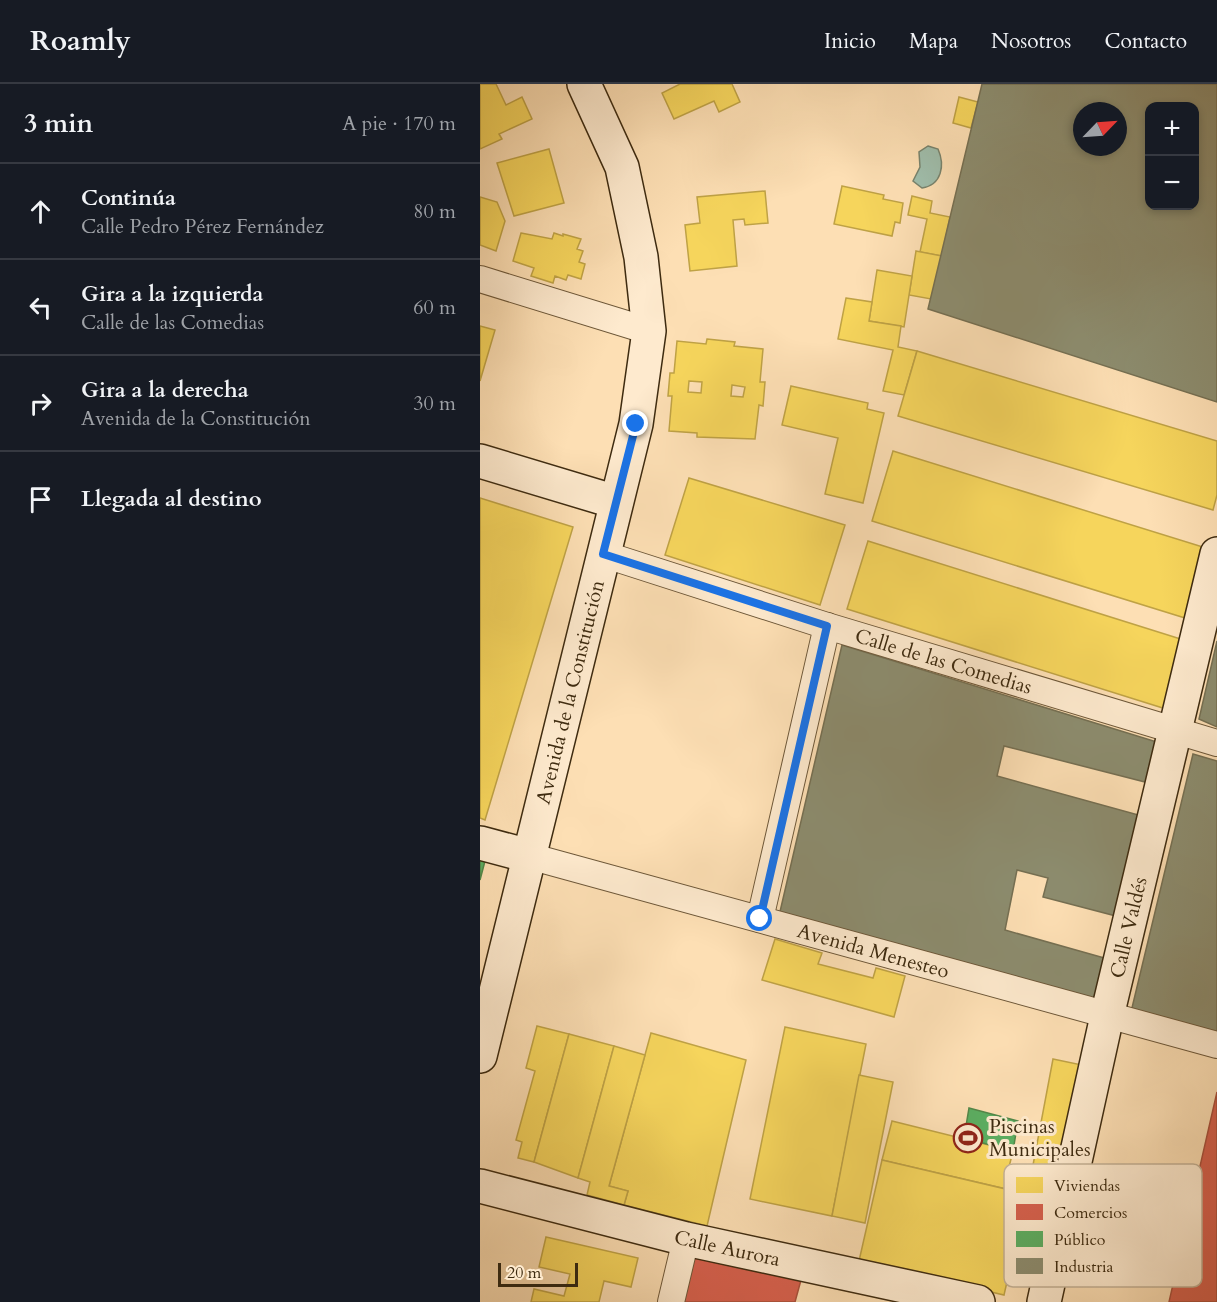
<!DOCTYPE html>
<html lang="es">
<meta charset="utf-8">
<style>
body{margin:0;font-family:Cardo,serif;background:#242831;color:#f1f3f6}
.controls{position:absolute;right:18px;top:18px;display:grid;overflow:hidden;border-radius:12px;box-shadow:0 3px 9px #0003}
.controls button{width:54px;height:54px;display:grid;place-items:center;padding:0;border:0;border-bottom:2px solid #363941;background:#171b24;color:#f1f3f6;font:30px sans-serif}
.compass{position:absolute;left:593px;top:18px;width:54px;height:54px;border-radius:50%;background:#171b24;box-shadow:0 3px 9px #0003;rotate:65deg}
.scale{position:absolute;left:18px;bottom:15px;width:80px;box-sizing:border-box;padding-left:6px;border:3px solid #3e2b10;border-top:0;font-size:16px;line-height:21px;white-space:nowrap;color:#3e2b10;-webkit-text-stroke:4px #feeace;paint-order:stroke}
.stop{position:absolute;width:18px;height:18px;margin:-14px;border:4px solid #1a73e8;border-radius:50%;background:#fff}
.stop.end{background:#1a73e8;border-color:#fff;box-shadow:0 2px 6px #0008}
.list{margin:0;padding:0;list-style:none}
h2{display:flex;justify-content:space-between;align-items:center;height:78px;margin:0;padding:0 24px;font-size:26px}
h2 small{font-size:20px;font-weight:400;color:#9ea1a6}
.list li{display:grid;grid-template-columns:39px 1fr auto;gap:18px;align-items:center;box-sizing:border-box;height:96px;padding:0 24px;border-top:2px solid #363941}
.list b{display:block;font-size:22px;white-space:nowrap}
.list p{margin:0;font-size:20px;white-space:nowrap;color:#9ea1a6}
.list em{font-size:20px;font-style:normal;color:#9ea1a6}
.icon{flex:none;width:33px;height:33px;fill:none;stroke:currentColor;stroke-width:2;stroke-linecap:round;stroke-linejoin:round}
.map{position:relative;flex:none;width:737px;height:1218px;overflow:hidden}
header{display:flex;align-items:center;gap:36px;box-sizing:border-box;height:84px;padding:0 30px;background:#171b24;border-bottom:2px solid #363941}
header strong{font-size:28px}
nav{display:flex;gap:33px;margin-inline-start:auto;font-size:21px}
main{display:flex}
aside{flex:1;background:#171b24}
.map>svg:first-child{display:block}
</style>
<header>
<strong>Roamly</strong>
<nav><a>Inicio</a><a>Mapa</a><a>Nosotros</a><a>Contacto</a></nav>
</header>
<main>
<aside>
<h2>3 min<small>A pie · 170 m</small></h2>
<ul class="list">
<li><svg class="icon" aria-label="ahead" viewBox="0 0 24 24"><path d="M12 20V5M6 11l6-6 6 6"/></svg><div><b>Continúa</b><p>Calle Pedro Pérez Fernández</p></div><em>80 m</em></li>
<li><svg class="icon" aria-label="left" viewBox="0 0 24 24"><path d="M17 20v-9H6M10 6l-5 5 5 5"/></svg><div><b>Gira a la izquierda</b><p>Calle de las Comedias</p></div><em>60 m</em></li>
<li><svg class="icon" aria-label="right" viewBox="0 0 24 24"><path d="M7 20v-9h11M14 6l5 5-5 5"/></svg><div><b>Gira a la derecha</b><p>Avenida de la Constitución</p></div><em>30 m</em></li>
<li><svg class="icon" aria-label="arrive" viewBox="0 0 24 24"><path d="M6 21V4h12l-3 4 3 4H6"/></svg><div><b>Llegada al destino</b></div></li>
</ul>
</aside>
<div class="map">
<svg width="737" height="1218" viewBox="0 0 737 1218">
<rect width="100%" height="100%" fill="#fddfb4"/>
<filter id="stains"><feTurbulence type="fractalNoise" baseFrequency=".00333" numOctaves="4"/><feColorMatrix values="0 0 0 0 .2 0 0 0 0 .09 0 0 0 0 .02 0 0 0 .5 -.17"/></filter>
<radialGradient id="worn" r=".72"><stop offset=".6" stop-color="#630" stop-opacity="0"/><stop offset="1" stop-color="#630" stop-opacity=".3"/></radialGradient>
<path fill="#9fbdab" stroke="#78836d" stroke-width="1.5" d="M448 62 458 65C465 81 462 101 442 104L433 97 440 83 439 68Z"/>
<g fill="#f6d55c" stroke="#bfa245" stroke-width="1.5" fill-rule="evenodd">
<polygon points="0,0 16,0 26,21 42,13 52,35 19,50 22,55 0,65"/>
<polygon points="200,0 252,0 260,18 239,28 234,17 194,35 182,9"/>
<polygon points="479,13 498,18 491,44 473,39"/>
<polygon points="69,65 84,119 34,132 17,79"/>
<polygon points="362,102 404,111 403,115 423,119 420,139 415,138 412,152 354,140"/>
<polygon points="285,107 288,139 265,141 264,135 253,136 257,182 210,187 205,141 220,139 217,113"/>
<polygon points="432,112 452,117 450,129 470,133 462,172 440,168 447,135 428,131"/>
<polygon points="0,113 17,118 25,137 16,167 0,161"/>
<polygon points="41,149 72,155 74,149 83,152 83,150 101,155 97,165 103,167 99,178 105,180 101,195 88,191 86,196 75,192 73,199 51,192 54,184 33,177"/>
<polygon points="436,167 462,172 451,215 429,211"/>
<polygon points="397,186 432,192 424,243 389,237"/>
<polygon points="366,214 392,218 389,237 421,242 418,263 437,267 424,311 403,307 413,266 358,255"/>
<polygon points="0,242 15,246 0,297"/>
<path d="M227 255 255 258 254 262 283 265 280 298H285L283 322 279 321 275 355 217 353V349L189 347 192 312H188L190 289H194L197 257 226 260ZM209 297 222 298 221 309 208 308ZM252 301 265 303 263 313 251 312Z"/>
<polygon points="437,267 737,357 737,411 733,426 418,332"/>
<polygon points="311,302 388,319 387,325 404,329 383,419 345,410 358,354 302,341"/>
<polygon points="413,367 726,464 705,534 392,437"/>
<polygon points="209,394 365,441 340,521 185,471"/>
<polygon points="0,414 93,443 5,736 0,734"/>
<polygon points="388,457 707,557 686,625 367,525"/>
<polygon points="295,855 342,869 338,880 393,894 396,884 425,892 414,933 282,896"/>
<polygon points="57,942 89,950 54,1078 38,1074 42,1058 36,1056 55,987 46,984"/>
<polygon points="305,943 386,960 352,1132 270,1115"/>
<polygon points="171,949 266,976 227,1142 144,1121 148,1107 129,1102"/>
<polygon points="89,950 134,962 98,1094 54,1078"/>
<polygon points="134,962 165,971 129,1102 148,1107 144,1121 107,1111 110,1098 98,1094"/>
<polygon points="573,975 602,981 579,1102 550,1097"/>
<polygon points="379,991 413,998 385,1139 352,1132"/>
<polygon points="412,1037 533,1067 527,1091 550,1097 547,1110 402,1076"/>
<polygon points="402,1076 547,1110 524,1211 379,1177"/>
<polygon points="66,1153 158,1174 151,1203 124,1197 119,1218 51,1218 54,1205 84,1212 90,1190 59,1183"/>
</g>
<g fill="#d6604d" stroke="#a8503b" stroke-width="1.5">
<polygon points="737,1008 737,1218 689,1218"/>
<polygon points="215,1170 321,1196 315,1218 203,1218"/>
</g>
<g fill="#5aae61" stroke="#528749" stroke-width="1.5">
<polygon points="0,776 5,777 0,796"/>
<polygon points="489,1024 538,1037 533,1067 484,1054"/>
</g>
<g fill="#8c8c6e" stroke="#756f52" stroke-width="1.5" fill-rule="evenodd">
<path d="M502 0H737V318L448 225ZM670 22H714V122H670ZM602 27H638V63H602Z"/>
<polygon points="737,557 737,643 719,635"/>
<polygon points="362,561 680,659 669,699 524,662 517,692 662,732 636,832 563,813 568,794 537,786 525,846 628,875 620,917 299,832"/>
<polygon points="713,670 737,677 737,950 651,928"/>
</g>
<g fill="none" stroke-linecap="round" stroke-linejoin="round">
<g stroke="#6e5839" stroke-width="28">
<g id="street">
<polyline points="0,195 169,247"/>
<path id="s1" d="M123 470 347 542 737 659"/>
<path id="s2" d="M49 772 737 961"/>
<polyline points="280,835 347,542"/>
<polyline points="191,1218 206,1155"/>
</g>
</g>
<g stroke="#3e2b10" stroke-width="36">
<g id="secondary">
<polyline points="0,377 136,418"/>
<polyline points="0,759 49,772"/>
<path id="s3" d="M0 972 156 340 169 247 161 173 142 83 104 0"/>
<path id="s4" d="M0 1102 206 1155 498 1218"/>
<path id="s5" d="M564 1218 627 932 737 470"/>
</g>
</g>
<use href="#street" stroke="#feeace" stroke-width="26"/>
<use href="#secondary" stroke="#feeace" stroke-width="33"/>
</g>
<g fill="none" stroke-linecap="round" stroke-linejoin="round">
<polyline stroke="#1a73e8" stroke-width="8" points="156,340 123,470 347,542 280,835"/>
</g>
<defs>
<g id="stadium-ring" transform="scale(1.5)"><circle r="9.5" fill="#feeace" stroke="#8f2418" stroke-width="1.5"/><path d="M0-5a6.5 5 0 1 0 0 10a6.5 5 0 1 0 0-10ZM-3.5-1.8h7v3.6h-7Z" fill="#8f2418"/></g>
</defs>
<g fill-rule="evenodd">
<use href="#stadium-ring" x="488" y="1054"/>
</g>
<g text-anchor="middle" dominant-baseline="central" stroke-width="6" stroke-linejoin="round" paint-order="stroke">
<g font-size="20" fill="#3e2b10" stroke="#feeace">
<text stroke="none"><textPath href="#s1" startOffset="357">Calle de las Comedias</textPath></text>
<text stroke="none"><textPath href="#s3" startOffset="375">Avenida de la Constitución</textPath></text>
<text stroke="none"><textPath href="#s5" startOffset="384">Calle Valdés</textPath></text>
<text stroke="none"><textPath href="#s2" startOffset="357">Avenida Menesteo</textPath></text>
<text stroke="none"><textPath href="#s4" startOffset="255">Calle Aurora</textPath></text>
</g>
<g font-size="20" fill="#3e2b10" stroke="#feeace" text-anchor="start">
<text x="509" y="1042">Piscinas<tspan x="509" dy="23">Municipales</tspan></text>
</g>
</g>
<rect x="524" y="1080" width="198" height="123" rx="9" fill="#feeace" stroke="#c4b195" stroke-width="1.5"/>
<rect x="536" y="1093" width="27" height="16" fill="#f6d55c"/>
<rect x="536" y="1120" width="27" height="16" fill="#d6604d"/>
<rect x="536" y="1147" width="27" height="16" fill="#5aae61"/>
<rect x="536" y="1174" width="27" height="16" fill="#8c8c6e"/>
<g font-size="16" fill="#3e2b10">
<text x="574" y="1107">Viviendas</text>
<text x="574" y="1134">Comercios</text>
<text x="574" y="1161">Público</text>
<text x="574" y="1188">Industria</text>
</g>
<rect width="100%" height="100%" filter="url(#stains)"/>
<rect width="100%" height="100%" fill="url(#worn)"/>
</svg>
<div class="controls">
<button>+</button>
<button>−</button>
</div>
<svg class="compass" viewBox="-18 -18 36 36"><path d="M0-13l5 13h-10z" fill="#e53935"/><path d="M0 13l5-13h-10z" fill="#9ea1a6"/></svg>
<div class="scale">20 m</div>
<div class="stop" style="left:280px;top:835px"></div>
<div class="stop end" style="left:156px;top:340px"></div>
</div>
</main>
